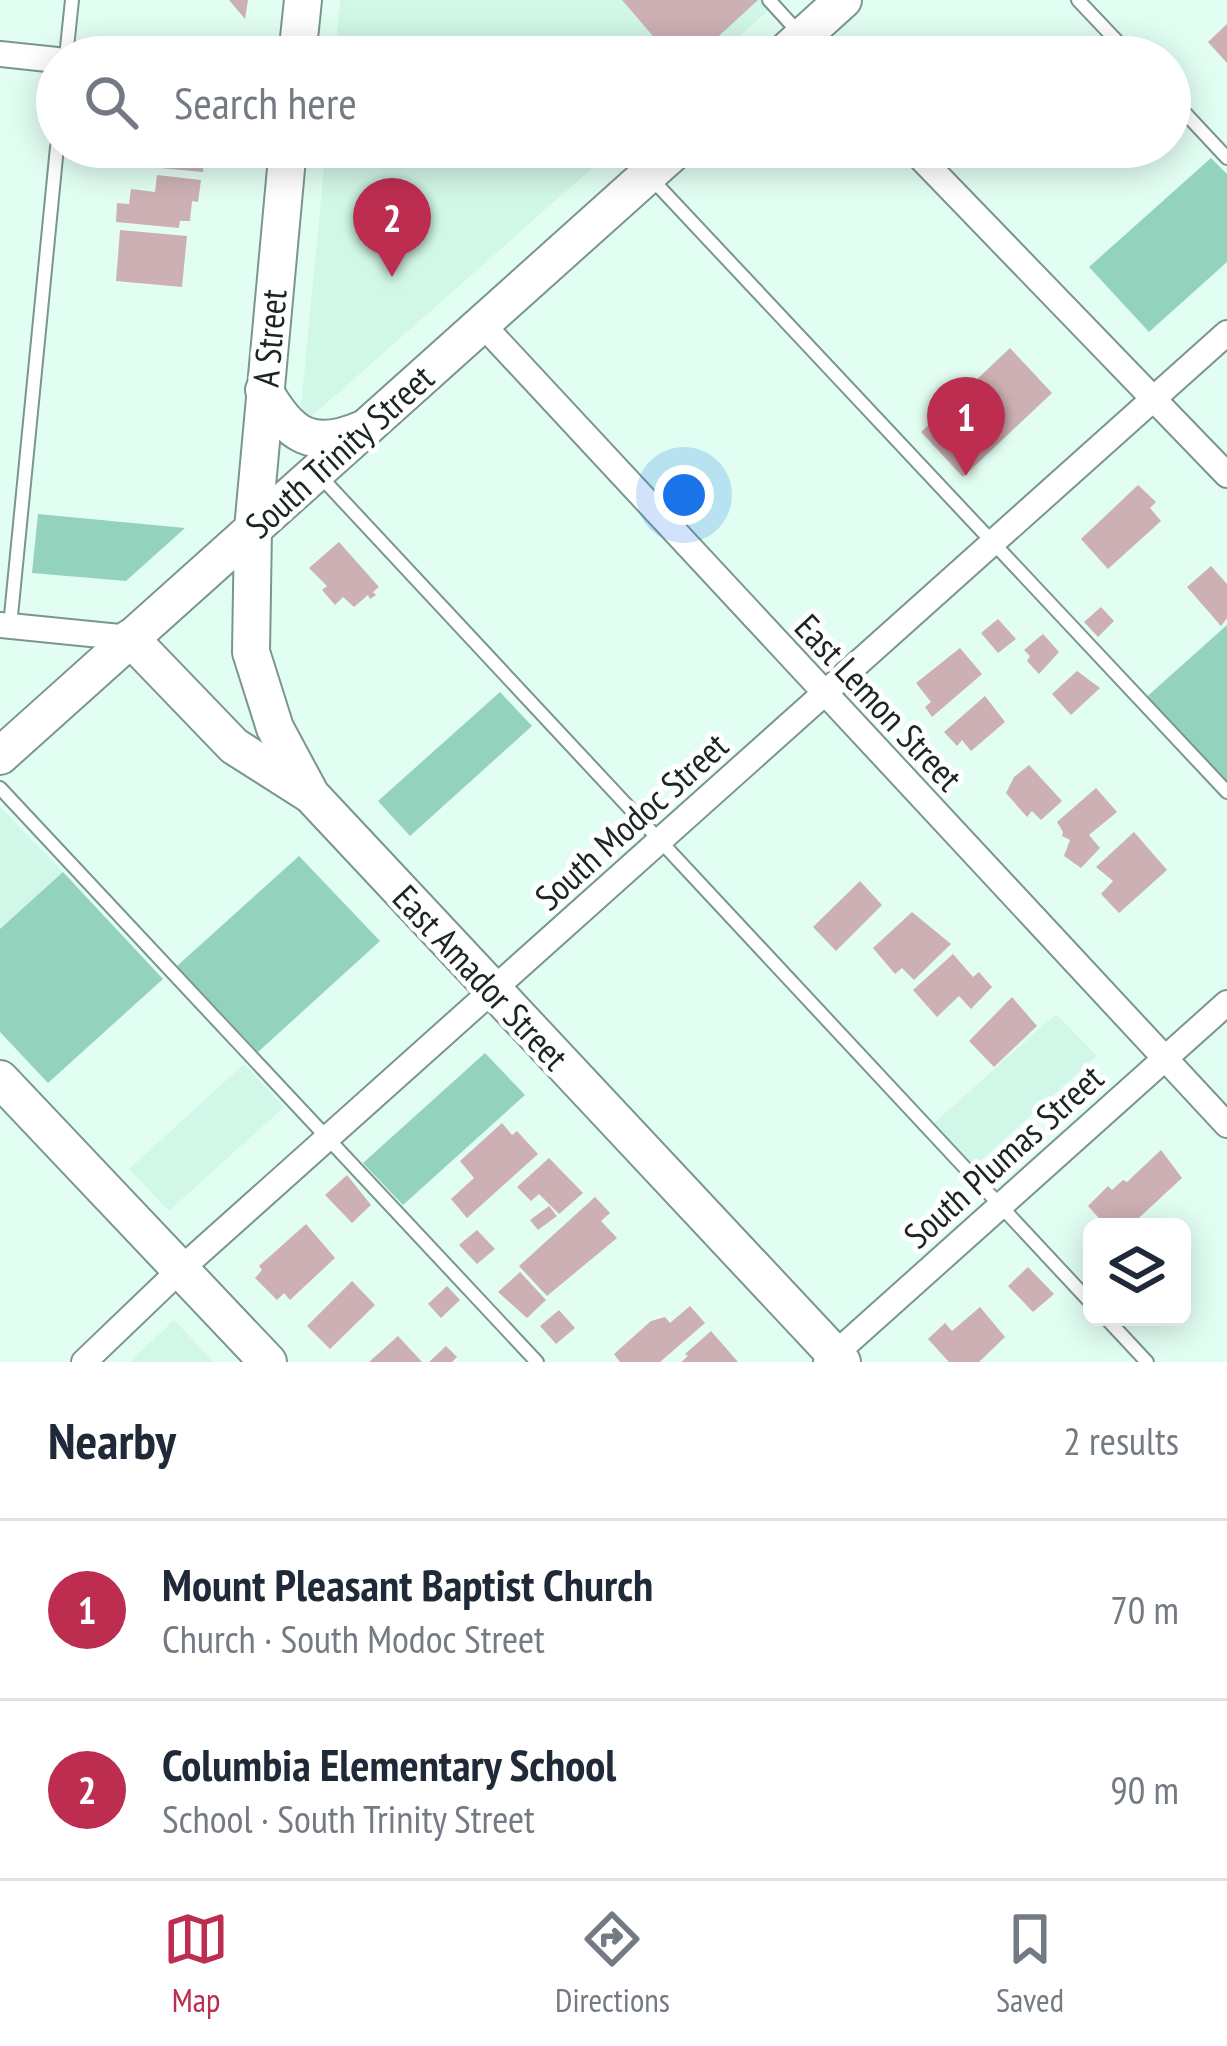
<!DOCTYPE html>
<meta charset="utf-8">
<style>
body{margin:0;font-family:"PT Sans Narrow",sans-serif;background:#f2f2f3;color:#1f2937}
.controls{position:absolute;right:36px;bottom:36px;display:grid;overflow:hidden;border-radius:18px;box-shadow:0 6px 30px #0003}
.controls button{width:108px;height:108px;display:grid;place-items:center;padding:0;border:0;border-bottom:3px solid #e0e1e3;background:#fff;color:#1f2937;font:60px sans-serif}
.you{position:absolute;left:684px;top:495px;width:42px;height:42px;margin:-30px;border:9px solid #fff;border-radius:50%;background:#1a73e8;box-shadow:0 0 0 18px #1a73e833}
.badge{display:grid;place-items:center;width:78px;height:78px;border-radius:50%;background:#bd2d50;color:#fff;font-size:39px;font-weight:700}
.pin{position:absolute;translate:-50% -99px;filter:drop-shadow(0 3px 6px #0008)}
.pin::after{content:'';position:absolute;top:63px;width:42px;height:36px;background:inherit;clip-path:polygon(0 0,100% 0,50% 100%)}
.list{margin:0;padding:0;list-style:none}
h2{display:flex;justify-content:space-between;align-items:center;height:156px;margin:0;padding:0 48px;font-size:51px}
h2 small{font-size:39px;font-weight:400;color:#747a83}
.list li{display:grid;grid-template-columns:78px 1fr auto;gap:36px;align-items:center;box-sizing:border-box;height:180px;padding:0 48px;border-top:3px solid #e0e1e3}
.list b{display:block;font-size:45px;white-space:nowrap}
.list p{margin:0;font-size:39px;white-space:nowrap;color:#747a83}
.list em{font-size:39px;font-style:normal;color:#747a83}
.icon{flex:none;width:66px;height:66px;fill:none;stroke:currentColor;stroke-width:2;stroke-linecap:round;stroke-linejoin:round}
.map{position:relative;flex:none;width:1227px;height:1362px;overflow:hidden}
.search{position:absolute;background:#fff;box-shadow:0 6px 30px #0003;left:36px;right:36px;top:36px;height:132px;display:flex;align-items:center;gap:30px;box-sizing:border-box;padding:0 42px;border-radius:66px;color:#747a83;font-size:45px}
.sheet{height:516px;background:#fff}
nav{display:flex;justify-content:space-around;align-items:center;box-sizing:border-box;height:168px;border-top:3px solid #e0e1e3;background:#fff;font-size:33px;color:#747a83}
nav a{display:grid;justify-items:center;gap:6px}
nav .on{color:#bd2d50}
.map>svg:first-child{display:block}
</style>
<div class="map">
<svg width="1227" height="1362" viewBox="0 0 1227 1362">
<rect width="100%" height="100%" fill="#e2fef3"/>
<g fill="#d1f7e8">
<polygon points="340,0 780,0 716,57 335,57"/>
<polygon points="326,147 616,147 311,417 306,416 301,407"/>
<polygon points="0,807 63,872 0,929"/>
<polygon points="1056,1014 1097,1056 974,1166 934,1123"/>
<polygon points="244,1064 284,1107 169,1211 129,1169"/>
<polygon points="174,1320 214,1362 130,1362"/>
</g>
<g fill="#93d3bd">
<polygon points="1211,158 1227,174 1227,262 1149,332 1089,267"/>
<polygon points="38,514 185,528 126,581 32,573"/>
<polygon points="1227,625 1227,782 1223,786 1142,701"/>
<polygon points="500,692 532,726 410,836 378,801"/>
<polygon points="299,856 380,941 258,1052 177,966"/>
<polygon points="63,872 163,979 48,1083 0,1032 0,929"/>
<polygon points="485,1053 525,1095 403,1205 363,1163"/>
</g>
<g fill="#cdb0b3">
<polygon points="229,0 248,0 245,19"/>
<polygon points="622,0 758,0 696,57 671,57"/>
<polygon points="1227,24 1227,63 1208,42"/>
<polygon points="108,147 205,147 203,172 107,163"/>
<polygon points="157,175 201,180 198,202 192,201 190,221 180,221 179,228 116,222 117,203 129,204 131,189 155,192"/>
<polygon points="120,230 187,236 182,287 116,281"/>
<polygon points="1010,348 1052,393 963,477 921,432"/>
<polygon points="1138,485 1156,502 1150,508 1161,521 1108,569 1081,539"/>
<polygon points="339,542 379,587 373,592 376,595 370,599 368,595 354,607 343,597 335,605 322,590 327,586 309,568"/>
<polygon points="1211,566 1227,584 1227,618 1221,626 1187,587"/>
<polygon points="1101,607 1114,621 1098,637 1084,622"/>
<polygon points="998,619 1016,639 998,653 981,633"/>
<polygon points="1043,634 1059,652 1039,674 1027,661 1030,656 1024,650"/>
<polygon points="960,648 982,674 932,717 925,707 931,702 916,683"/>
<polygon points="1077,671 1100,688 1071,715 1052,694"/>
<polygon points="985,696 1005,722 971,751 962,740 957,746 944,732"/>
<polygon points="1029,765 1062,801 1041,820 1032,811 1027,817 1006,793 1014,777"/>
<polygon points="1096,788 1117,812 1089,835 1100,848 1081,868 1064,856 1070,840 1062,836 1063,832 1057,822"/>
<polygon points="1134,832 1167,870 1119,913 1101,894 1113,881 1096,867"/>
<polygon points="860,881 882,905 836,951 813,927"/>
<polygon points="912,912 951,944 914,980 902,968 895,974 873,948"/>
<polygon points="953,954 973,977 979,972 992,987 971,1009 959,996 937,1017 913,990"/>
<polygon points="1012,997 1037,1026 994,1067 969,1041"/>
<polygon points="502,1123 512,1135 517,1131 538,1154 467,1218 451,1199 474,1178 460,1161"/>
<polygon points="1161,1150 1182,1178 1129,1227 1107,1227 1088,1206 1108,1186 1112,1190 1123,1180 1127,1182"/>
<polygon points="549,1158 583,1193 559,1214 539,1194 531,1201 517,1187"/>
<polygon points="347,1175 371,1205 352,1223 325,1195"/>
<polygon points="595,1197 610,1213 601,1221 617,1238 547,1296 519,1266"/>
<polygon points="549,1206 557,1216 538,1230 530,1220"/>
<polygon points="306,1224 335,1258 290,1300 284,1293 277,1300 255,1278 262,1270 259,1266"/>
<polygon points="477,1230 495,1249 477,1264 459,1245"/>
<polygon points="1028,1267 1054,1294 1033,1312 1008,1286"/>
<polygon points="520,1272 546,1300 527,1318 498,1292"/>
<polygon points="352,1281 375,1305 330,1349 307,1326"/>
<polygon points="447,1286 460,1300 441,1318 428,1304"/>
<polygon points="690,1306 705,1323 660,1362 620,1362 614,1354 651,1321 665,1317 670,1323"/>
<polygon points="980,1307 1005,1337 979,1362 949,1362 928,1339 945,1323 952,1331"/>
<polygon points="559,1310 575,1328 556,1344 540,1326"/>
<polygon points="711,1331 738,1362 681,1362 688,1356 685,1354"/>
<polygon points="398,1336 422,1362 369,1362"/>
<polygon points="446,1346 457,1357 452,1362 429,1362"/>
</g>
<g fill="none" stroke-linecap="round" stroke-linejoin="round">
<g stroke="#7b968c" stroke-width="16">
<g id="lane">
<polyline points="769,0 801,35"/>
<polyline points="1078,0 1132,57"/>
<polyline points="66,57 72,0"/>
<polyline points="1170,97 1227,158"/>
<polyline points="649,176 1227,792"/>
<polyline points="319,475 1092,1304"/>
<polyline points="10,626 57,147"/>
<polyline points="0,788 537,1362"/>
<polyline points="1105,1317 1147,1362"/>
</g>
</g>
<g stroke="#7b968c" stroke-width="28">
<g id="street">
<polyline points="0,54 57,60"/>
<polyline points="910,147 1227,475"/>
<polyline points="482,324 1227,1125"/>
<polyline points="0,625 130,638"/>
<polyline points="84,1362 181,1269 1227,333"/>
<polyline points="826,1362 1227,1003"/>
</g>
</g>
<g stroke="#7b968c" stroke-width="40">
<g id="secondary">
<polyline points="297,57 303,0"/>
<polyline points="780,57 843,0"/>
<polyline points="288,147 253,529 251,652 275,728 311,795 842,1362"/>
<path d="M264 390C290 436 312 451 363 429"/>
<polyline points="130,638 234,746 308,793"/>
<polyline points="0,756 679,147"/>
<polyline points="0,1079 268,1362"/>
</g>
</g>
<use href="#lane" stroke="#fff" stroke-width="12"/>
<use href="#street" stroke="#fff" stroke-width="24"/>
<use href="#secondary" stroke="#fff" stroke-width="36"/>
</g>
<g text-anchor="middle" dominant-baseline="central" stroke-width="10" stroke-linejoin="round" paint-order="stroke">
<g font-size="36" fill="#1b2521" stroke="#fff">
<text transform="translate(269 338) rotate(-85)">A Street</text>
<text transform="translate(339 451) rotate(-42)">South Trinity Street</text>
<text transform="translate(879 702) rotate(47)">East Lemon Street</text>
<text transform="translate(631 821) rotate(-42)">South Modoc Street</text>
<text transform="translate(481 977) rotate(47)">East Amador Street</text>
<text transform="translate(1003 1156) rotate(-42)">South Plumas Street</text>
</g>
</g>
</svg>
<div class="controls">
<button><svg class="icon" aria-label="layers" viewBox="0 0 24 24"><path d="M12 4l9 5-9 5-9-5zM3 14l9 5 9-5"/></svg></button>
</div>
<div class="you"></div>
<div class="pin badge" style="left:966px;top:476px">1</div>
<div class="pin badge" style="left:392px;top:277px">2</div>
<div class="search"><svg class="icon" aria-label="search" viewBox="0 0 24 24"><circle cx="10" cy="10" r="6"/><path d="M15 15l6 6"/></svg>Search here</div>
</div>
<section class="sheet">
<h2>Nearby<small>2 results</small></h2>
<ul class="list">
<li><span class="badge">1</span><div><b>Mount Pleasant Baptist Church</b><p>Church · South Modoc Street</p></div><em>70 m</em></li>
<li><span class="badge">2</span><div><b>Columbia Elementary School</b><p>School · South Trinity Street</p></div><em>90 m</em></li>
</ul>
</section>
<nav>
<a class="on"><svg class="icon" aria-label="map" viewBox="0 0 24 24"><path d="M3 6l6-2 6 2 6-2v14l-6 2-6-2-6 2zM9 4v14M15 6v14"/></svg>Map</a>
<a><svg class="icon" aria-label="directions" viewBox="0 0 24 24"><path d="M12 3l9 9-9 9-9-9zM9 14v-3h6M13 9l2 2-2 2"/></svg>Directions</a>
<a><svg class="icon" aria-label="saved" viewBox="0 0 24 24"><path d="M7 4h10v16l-5-4-5 4z"/></svg>Saved</a>
</nav>
